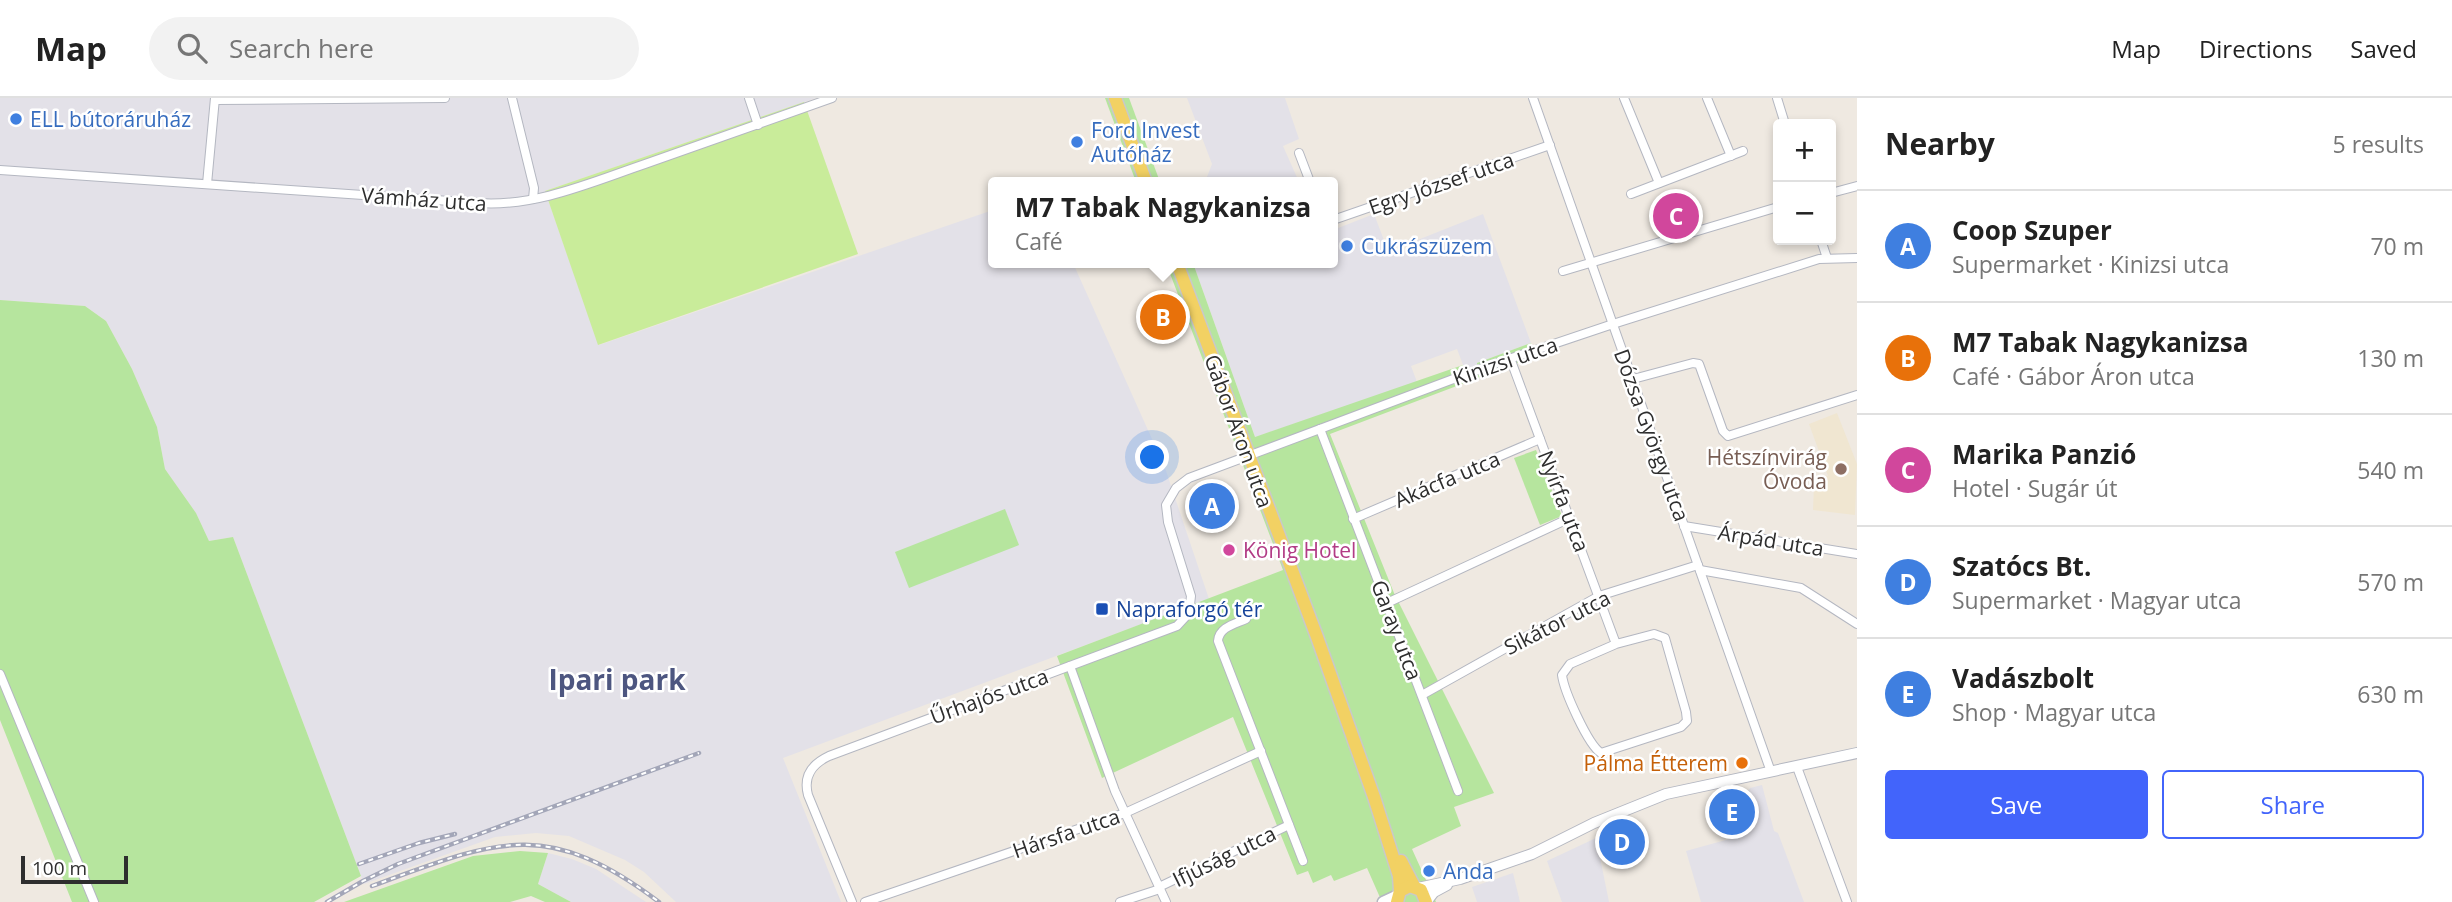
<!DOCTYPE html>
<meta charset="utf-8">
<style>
body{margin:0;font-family:"Open Sans",sans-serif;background:#f2f2f2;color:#222}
.controls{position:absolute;right:21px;top:21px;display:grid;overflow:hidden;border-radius:7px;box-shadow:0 4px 10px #0003}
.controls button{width:63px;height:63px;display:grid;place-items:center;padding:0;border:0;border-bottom:2px solid #e0e0e0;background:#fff;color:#222;font:35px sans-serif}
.scale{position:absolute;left:21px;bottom:18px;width:107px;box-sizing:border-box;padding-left:7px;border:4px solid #2e2e2e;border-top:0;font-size:19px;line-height:24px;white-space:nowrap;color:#2e2e2e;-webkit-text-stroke:5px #fff;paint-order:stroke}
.you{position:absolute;left:1153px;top:360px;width:24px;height:24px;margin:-18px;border:5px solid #fff;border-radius:50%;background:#1a73e8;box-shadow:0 0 0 10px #1a73e833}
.badge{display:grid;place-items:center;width:46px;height:46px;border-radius:50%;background:#4264fb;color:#fff;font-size:23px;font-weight:700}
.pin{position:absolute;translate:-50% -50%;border:4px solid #fff;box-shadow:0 2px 7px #0006}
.popup{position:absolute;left:988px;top:79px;width:350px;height:91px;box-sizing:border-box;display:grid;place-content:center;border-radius:7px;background:#fff;filter:drop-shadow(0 2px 5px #0005);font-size:23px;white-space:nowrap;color:#767676}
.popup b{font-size:26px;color:#222}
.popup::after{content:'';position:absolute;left:50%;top:100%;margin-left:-14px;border:14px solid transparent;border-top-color:#fff}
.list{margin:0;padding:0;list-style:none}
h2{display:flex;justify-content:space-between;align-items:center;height:91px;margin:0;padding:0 28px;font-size:30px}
h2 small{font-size:23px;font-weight:400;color:#767676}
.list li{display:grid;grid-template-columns:46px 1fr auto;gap:21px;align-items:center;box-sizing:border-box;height:112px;padding:0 28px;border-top:2px solid #e0e0e0}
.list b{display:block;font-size:26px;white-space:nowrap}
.list p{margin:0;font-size:23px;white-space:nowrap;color:#767676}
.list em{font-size:23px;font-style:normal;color:#767676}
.actions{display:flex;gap:14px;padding:21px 28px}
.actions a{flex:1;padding:16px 0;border:2px solid #4264fb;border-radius:7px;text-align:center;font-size:24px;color:#4264fb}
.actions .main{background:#4264fb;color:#fff}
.icon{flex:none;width:38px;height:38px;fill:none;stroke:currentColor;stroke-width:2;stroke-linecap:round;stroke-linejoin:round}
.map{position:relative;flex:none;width:1857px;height:804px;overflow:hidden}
header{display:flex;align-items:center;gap:42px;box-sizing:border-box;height:98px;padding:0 35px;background:#fff;border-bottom:2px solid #e0e0e0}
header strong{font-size:33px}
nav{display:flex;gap:38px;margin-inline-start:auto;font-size:24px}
.search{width:490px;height:63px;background:#f2f2f2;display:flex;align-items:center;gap:18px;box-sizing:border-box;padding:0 24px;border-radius:38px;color:#767676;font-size:26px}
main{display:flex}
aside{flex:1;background:#fff}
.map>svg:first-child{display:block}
</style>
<header>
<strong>Map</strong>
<div class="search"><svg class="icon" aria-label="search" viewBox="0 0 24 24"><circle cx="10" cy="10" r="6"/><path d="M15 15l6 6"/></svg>Search here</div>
<nav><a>Map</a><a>Directions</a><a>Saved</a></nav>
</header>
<main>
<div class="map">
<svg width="1857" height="804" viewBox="0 0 1857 804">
<rect width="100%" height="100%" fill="#efe9e1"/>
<g fill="#e3e1e8">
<polygon points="0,0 816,0 545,93 599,247 993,112 993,165 1073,165 1165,370 1209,501 783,660 841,804 676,804 644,774 625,762 569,738 536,735 495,739 364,786 233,439 209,443 196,415 165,371 157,329 132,271 106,223 85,208 0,202"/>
<polygon points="1187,0 1285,0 1299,41 1283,48 1299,84 1193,84 1207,79 1212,66"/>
<polygon points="1374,116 1390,158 1416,148 1415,143 1483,116 1531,245 1477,265 1478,267 1465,272 1457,251 1411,268 1417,284 1255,339 1193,165 1333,165 1333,132"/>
<polygon points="1762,687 1774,733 1778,735 1804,804 1701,804 1686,753 1733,740 1722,695 1737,692 1739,695 1747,694 1750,690"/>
<polygon points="1596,740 1609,804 1562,804 1547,763"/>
<polygon points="548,755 572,761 596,771 646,804 571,804 538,786"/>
<polygon points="1513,775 1520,804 1477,804 1472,789"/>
</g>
<polygon fill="#f0e6d1" points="1837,315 1857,366 1855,417 1813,412 1814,387 1822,377 1828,378 1809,326"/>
<g fill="#b6e59e">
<polygon points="1105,0 1129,0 1160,84 1136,84"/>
<polygon points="1166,165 1193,165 1255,339 1463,267 1465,272 1477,267 1477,265 1531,245 1536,258 1330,336 1394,495 1494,695 1454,709 1461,728 1412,751 1436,804 1382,804 1367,770 1334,783 1331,777 1313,785 1308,773 1297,777 1233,619 1102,680 1057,558 1283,472"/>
<polygon points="0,202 85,208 106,223 132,271 157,329 165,371 196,415 209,443 233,439 361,778 314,804 72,804 0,622"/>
<polygon points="1536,352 1562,418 1540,427 1514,360"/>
<polygon points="1005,411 1019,447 909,490 895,454"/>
<polygon points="520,753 548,755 538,786 571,804 545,804 531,798 510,804 344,804 473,758"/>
</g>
<polygon fill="#c9ec9a" points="804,4 858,156 598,247 545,93"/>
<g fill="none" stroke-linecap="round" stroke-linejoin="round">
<g stroke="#b4b7c1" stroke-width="10">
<g id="minor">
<polyline points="512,0 534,90 533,101"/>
<polyline points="749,0 758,27"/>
<polyline points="1533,0 1771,674"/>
<polyline points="1624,0 1659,85"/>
<polyline points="1707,0 1731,58"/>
<polyline points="1777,0 1785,26"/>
<polyline points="215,2 445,0"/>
<polyline points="1299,55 1310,84"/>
<path d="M0 72 479 105C536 109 592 84 645 66 707 44 770 22 832 0"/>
<polyline points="207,86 215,0"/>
<polyline points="1831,95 1857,88"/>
<polyline points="1631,96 1743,53"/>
<polyline points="1333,122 1550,47"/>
<polyline points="1821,142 1827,160"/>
<polyline points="1563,173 1778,109"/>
<path d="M1510 260 1616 546 1570 566 1562 577C1564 593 1588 647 1601 655L1681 629 1687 623 1686 614 1665 540 1654 536 1616 546"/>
<polyline points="1633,281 1693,265 1699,266 1723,333 1728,338 1857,297"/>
<polyline points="1320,331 1458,693"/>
<polyline points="1353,421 1540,341"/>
<polyline points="1684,428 1857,456"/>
<polyline points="1700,472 1801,490 1857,526"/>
<polyline points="1387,505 1570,420"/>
<path d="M1246 521C1235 526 1219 529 1218 543L1303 763"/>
<polyline points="1070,568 1115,693 1166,804"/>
<polyline points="0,576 94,804"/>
<polyline points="1422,597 1599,498 1698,467"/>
<polyline points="1797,669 1847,804"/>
<polyline points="1159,789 1289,727"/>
<path d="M852 804 808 697C803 678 812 666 829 658L1177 528 1189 515 1191 498 1168 424 1166 407 1176 390 1189 380 1488 268 1613 226 1819 161 1857 160"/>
<polyline points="865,804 1125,715 1261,653"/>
<polyline points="1120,804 1160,791"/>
</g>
</g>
<g stroke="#b4b7c1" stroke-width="12">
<g id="tertiary">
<polyline points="1418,790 1460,781 1532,756 1594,725 1666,696 1857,655"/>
<polyline points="1426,804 1434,794 1447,787"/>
</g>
</g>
<g stroke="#b4b7c1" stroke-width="13">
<polyline id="secondary" points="1383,804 1398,797"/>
</g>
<g stroke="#c9c9c9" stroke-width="15">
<g id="primary">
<polyline points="1115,0 1146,84"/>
<polyline points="1177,165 1317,539 1374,699 1399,778 1400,793"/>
<polyline points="1401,763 1414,788"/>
<polyline points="1397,804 1400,793 1410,788 1421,792 1426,804"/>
</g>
</g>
<use href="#minor" stroke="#fff" stroke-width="8"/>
<use href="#tertiary" stroke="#fff" stroke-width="10"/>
<use href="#secondary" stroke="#fff" stroke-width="10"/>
<use href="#primary" stroke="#f2d163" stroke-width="12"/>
<g stroke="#a3a6b8" stroke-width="4.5">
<g id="rail">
<polyline points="359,766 419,745 455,736"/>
<path d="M372 788C495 743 545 718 659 804"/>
<polyline points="327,804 363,783 398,766 699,655"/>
</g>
</g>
<use href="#rail" stroke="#fff" stroke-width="2" stroke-dasharray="5" stroke-linecap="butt"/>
</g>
<g fill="#3f7fe0" stroke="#fff" stroke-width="2.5">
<circle cx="16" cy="21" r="7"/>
<circle cx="1077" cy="44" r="7"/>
<circle cx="1347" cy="148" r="7"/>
<circle cx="1429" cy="773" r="7"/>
</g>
<circle fill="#8d6e63" stroke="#fff" stroke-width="2.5" cx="1841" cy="371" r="7"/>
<circle fill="#d1479c" stroke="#fff" stroke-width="2.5" cx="1229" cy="452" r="7"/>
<rect fill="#1a4fb4" stroke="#fff" stroke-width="2.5" x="1095" y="504" width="14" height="14" rx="3.5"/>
<circle fill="#e8710a" stroke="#fff" stroke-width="2.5" cx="1742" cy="665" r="7"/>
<g text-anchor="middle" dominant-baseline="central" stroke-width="5" stroke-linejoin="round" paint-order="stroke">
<g font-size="21" fill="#366cbe" stroke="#fff" text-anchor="start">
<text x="30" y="21">ELL bútoráruház</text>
<text x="1091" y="32">Ford Invest<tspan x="1091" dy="24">Autóház</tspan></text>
<text x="1361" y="148">Cukrászüzem</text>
<text x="1443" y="773">Anda</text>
</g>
<g font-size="21" fill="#2e2e2e" stroke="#fff">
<text transform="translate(1441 85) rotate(-19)">Egry József utca</text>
<text transform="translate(424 101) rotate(4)">Vámház utca</text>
<text transform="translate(1505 263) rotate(-19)">Kinizsi utca</text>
<text transform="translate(1239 333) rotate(70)">Gábor Áron utca</text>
<text transform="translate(1652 337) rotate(70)">Dózsa György utca</text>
<text transform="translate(1447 381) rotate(-23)">Akácfa utca</text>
<text transform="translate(1564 403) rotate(69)">Nyírfa utca</text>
<text transform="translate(1771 442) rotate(9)">Árpád utca</text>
<text transform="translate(1557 524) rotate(-27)">Sikátor utca</text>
<text transform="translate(1397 532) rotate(69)">Garay utca</text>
<text transform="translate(989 598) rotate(-20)">Űrhajós utca</text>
<text transform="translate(1066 735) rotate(-19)">Hársfa utca</text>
<text transform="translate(1224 758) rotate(-26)">Ifjúság utca</text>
</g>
<g font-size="21" fill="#785e54" stroke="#fff" text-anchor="end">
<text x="1827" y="359">Hétszínvirág<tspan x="1827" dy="24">Óvoda</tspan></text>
</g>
<g font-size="21" fill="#b23c85" stroke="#fff" text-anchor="start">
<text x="1243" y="452">König Hotel</text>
</g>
<g font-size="21" fill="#164399" stroke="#fff" text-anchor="start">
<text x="1116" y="511">Napraforgó tér</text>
</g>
<g font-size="21" fill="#c56008" stroke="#fff" text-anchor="end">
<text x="1728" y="665">Pálma Étterem</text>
</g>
<g font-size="28" font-weight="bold" fill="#4d5680" stroke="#fff">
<text x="617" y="581">Ipari park</text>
</g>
</g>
</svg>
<div class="controls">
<button>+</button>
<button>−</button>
</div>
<div class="scale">100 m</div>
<div class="you"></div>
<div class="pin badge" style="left:1212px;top:408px;background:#3f7fe0">A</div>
<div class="pin badge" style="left:1163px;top:219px;background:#e8710a">B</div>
<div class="popup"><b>M7 Tabak Nagykanizsa</b>Café</div>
<div class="pin badge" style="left:1676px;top:118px;background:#d1479c">C</div>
<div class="pin badge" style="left:1622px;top:744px;background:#3f7fe0">D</div>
<div class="pin badge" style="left:1732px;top:714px;background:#3f7fe0">E</div>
</div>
<aside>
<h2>Nearby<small>5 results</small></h2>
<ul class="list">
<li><span class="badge" style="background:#3f7fe0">A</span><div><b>Coop Szuper</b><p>Supermarket · Kinizsi utca</p></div><em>70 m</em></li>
<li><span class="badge" style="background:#e8710a">B</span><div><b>M7 Tabak Nagykanizsa</b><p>Café · Gábor Áron utca</p></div><em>130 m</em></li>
<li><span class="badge" style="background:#d1479c">C</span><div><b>Marika Panzió</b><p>Hotel · Sugár út</p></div><em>540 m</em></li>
<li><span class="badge" style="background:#3f7fe0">D</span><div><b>Szatócs Bt.</b><p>Supermarket · Magyar utca</p></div><em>570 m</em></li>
<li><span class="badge" style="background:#3f7fe0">E</span><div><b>Vadászbolt</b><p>Shop · Magyar utca</p></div><em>630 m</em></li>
</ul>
<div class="actions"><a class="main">Save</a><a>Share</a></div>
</aside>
</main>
